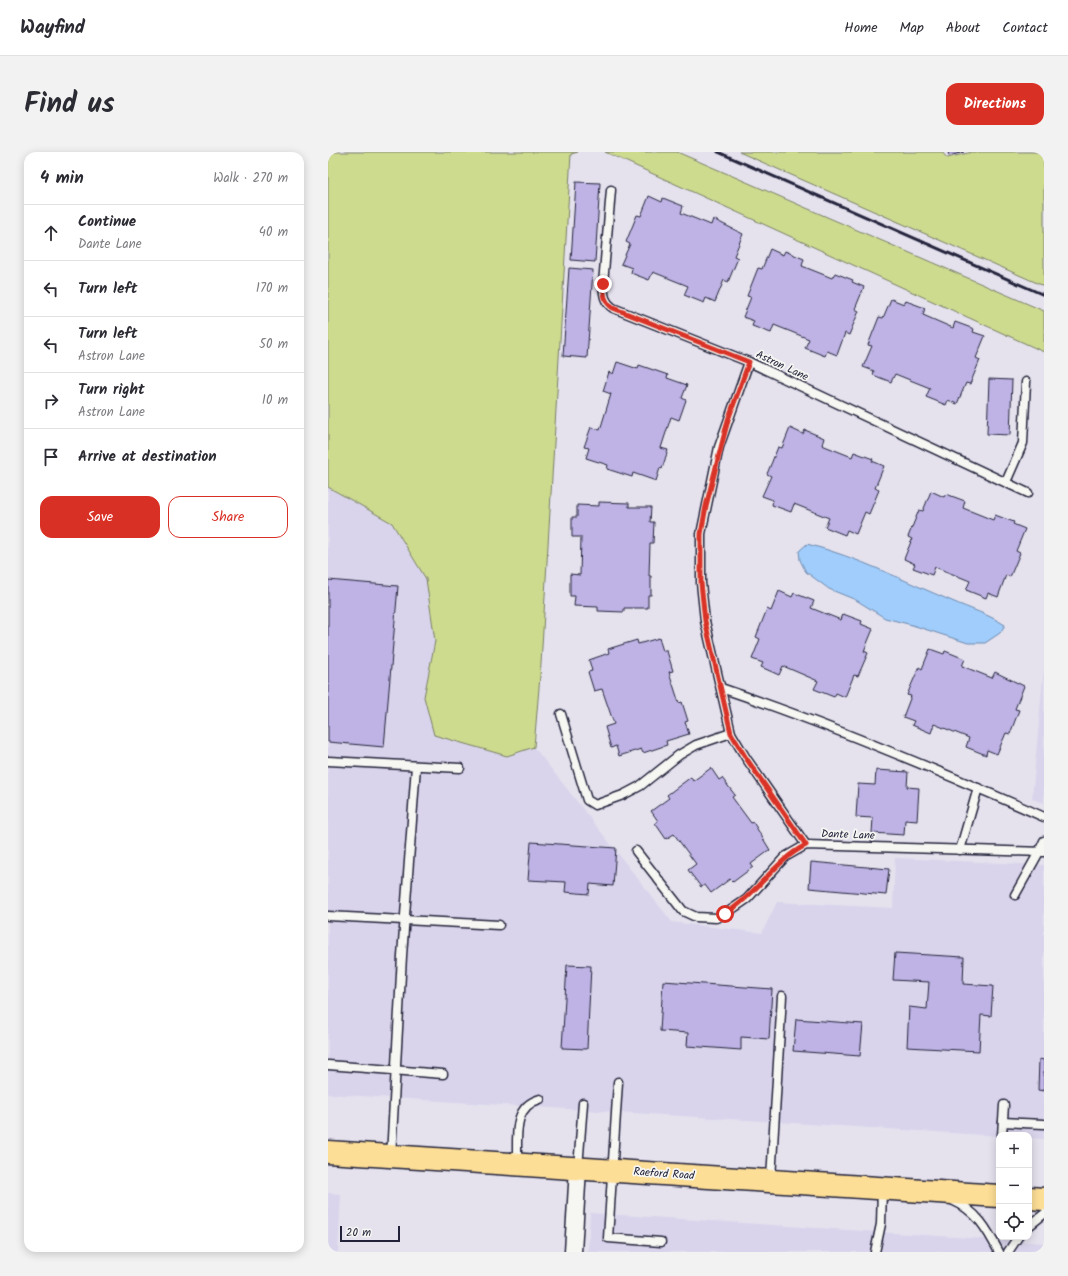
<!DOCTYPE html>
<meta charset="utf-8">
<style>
body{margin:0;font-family:Kalam,sans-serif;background:#f2f2f3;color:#2b2b33}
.controls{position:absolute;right:12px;bottom:12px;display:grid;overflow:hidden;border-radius:8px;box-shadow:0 2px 10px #0003}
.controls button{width:36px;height:36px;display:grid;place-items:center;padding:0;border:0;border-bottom:1px solid #e1e1e2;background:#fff;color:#2b2b33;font:20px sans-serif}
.scale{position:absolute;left:12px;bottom:10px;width:60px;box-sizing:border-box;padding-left:4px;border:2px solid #22223b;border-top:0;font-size:11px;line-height:14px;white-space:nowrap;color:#22223b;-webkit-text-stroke:3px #f6f6f2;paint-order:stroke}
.stop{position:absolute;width:12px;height:12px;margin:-9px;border:3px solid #d93025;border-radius:50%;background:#fff}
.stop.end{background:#d93025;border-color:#fff;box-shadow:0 1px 4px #0008}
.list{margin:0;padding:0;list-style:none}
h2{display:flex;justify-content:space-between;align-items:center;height:52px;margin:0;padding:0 16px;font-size:17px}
h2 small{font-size:13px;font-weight:400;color:#7c7c81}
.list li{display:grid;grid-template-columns:26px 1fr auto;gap:12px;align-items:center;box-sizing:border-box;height:56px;padding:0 16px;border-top:1px solid #e1e1e2}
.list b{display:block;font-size:15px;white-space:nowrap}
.list p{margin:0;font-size:13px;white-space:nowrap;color:#7c7c81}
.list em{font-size:13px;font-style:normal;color:#7c7c81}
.actions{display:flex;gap:8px;padding:12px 16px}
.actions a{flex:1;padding:9px 0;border:1px solid #d93025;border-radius:12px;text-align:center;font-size:14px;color:#d93025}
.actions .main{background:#d93025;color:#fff}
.icon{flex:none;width:22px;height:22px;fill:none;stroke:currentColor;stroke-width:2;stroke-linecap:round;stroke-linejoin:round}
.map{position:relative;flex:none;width:716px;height:1100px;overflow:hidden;border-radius:12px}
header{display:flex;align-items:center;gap:24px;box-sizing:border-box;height:56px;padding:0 20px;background:#fff;border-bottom:1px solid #e1e1e2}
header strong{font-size:19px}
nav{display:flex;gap:22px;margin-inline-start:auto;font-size:14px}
.intro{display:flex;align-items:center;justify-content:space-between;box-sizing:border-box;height:96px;padding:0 24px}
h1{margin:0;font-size:28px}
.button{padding:10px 18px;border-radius:12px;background:#d93025;color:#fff;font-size:14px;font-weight:700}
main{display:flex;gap:24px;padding:0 24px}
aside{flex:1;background:#fff;border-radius:12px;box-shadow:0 2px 10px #0003}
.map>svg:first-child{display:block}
</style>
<header>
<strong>Wayfind</strong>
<nav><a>Home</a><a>Map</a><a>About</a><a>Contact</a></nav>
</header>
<div class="intro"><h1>Find us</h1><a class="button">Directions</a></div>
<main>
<aside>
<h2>4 min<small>Walk · 270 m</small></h2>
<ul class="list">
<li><svg class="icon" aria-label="ahead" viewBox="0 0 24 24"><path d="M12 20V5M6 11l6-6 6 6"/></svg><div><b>Continue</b><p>Dante Lane</p></div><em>40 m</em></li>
<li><svg class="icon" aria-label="left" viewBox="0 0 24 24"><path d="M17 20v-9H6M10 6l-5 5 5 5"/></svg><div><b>Turn left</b></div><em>170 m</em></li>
<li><svg class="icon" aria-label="left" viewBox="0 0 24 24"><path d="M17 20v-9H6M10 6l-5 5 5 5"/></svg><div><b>Turn left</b><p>Astron Lane</p></div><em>50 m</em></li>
<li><svg class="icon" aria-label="right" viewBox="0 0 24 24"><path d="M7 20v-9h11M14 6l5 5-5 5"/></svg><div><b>Turn right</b><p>Astron Lane</p></div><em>10 m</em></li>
<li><svg class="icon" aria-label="arrive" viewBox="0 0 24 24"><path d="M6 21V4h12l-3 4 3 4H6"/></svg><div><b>Arrive at destination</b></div></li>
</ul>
<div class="actions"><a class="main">Save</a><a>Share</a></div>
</aside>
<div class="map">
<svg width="716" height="1100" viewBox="0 0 716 1100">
<rect width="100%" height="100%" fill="#e5e2ee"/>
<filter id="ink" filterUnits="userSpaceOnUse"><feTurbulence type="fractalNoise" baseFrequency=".025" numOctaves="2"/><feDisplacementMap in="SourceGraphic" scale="8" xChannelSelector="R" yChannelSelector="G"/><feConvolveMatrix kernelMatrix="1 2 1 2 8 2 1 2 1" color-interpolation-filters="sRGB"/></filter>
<g filter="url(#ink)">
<g fill="#d9d4eb">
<polygon points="0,335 64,371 98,427 107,489 96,545 179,604 206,595 344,770 434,781 449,750 565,756 567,706 716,713 716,987 701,986 701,983 671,984 0,942"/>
<polygon points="716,515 716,651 704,647"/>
<polygon points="0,1041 13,1042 10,1100 0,1100"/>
<polygon points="262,1061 716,1091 716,1100 260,1100"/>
</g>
<g fill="#cddb8f" stroke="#787e65">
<polygon points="0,0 250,0 243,2 213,512 206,595 179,604 106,583 96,545 107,489 98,427 64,371 0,335"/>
<polygon points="277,0 349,0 716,159 716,200"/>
<polygon points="411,0 614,0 619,6 644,0 716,0 716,134"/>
</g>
<path fill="#a0cdfb" stroke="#6e89ae" d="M479 392C530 405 576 429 624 449 642 457 660 462 677 473L672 481 657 491H640L584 473 557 466 528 448 501 437 478 420 472 408 471 399Z"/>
<g fill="#beb3e4" stroke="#22223b">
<polygon points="620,0 636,0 621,4"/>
<polygon points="248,30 272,31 267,110 243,108"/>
<polygon points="321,44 334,50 335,46 355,54 353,61 383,73 385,67 415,82 406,104 410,106 400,130 396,128 387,150 378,146 376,151 356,143 360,134 325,120 321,128 303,121 304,116 293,112 302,92 298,90 309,63 313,64"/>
<polygon points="442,97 455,103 457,99 476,107 474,114 504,126 507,121 525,128 524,130 536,135 527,157 531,159 521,183 517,181 509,203 499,199 497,204 477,196 481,187 446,173 443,181 424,174 426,169 415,165 423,145 419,144 430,116 434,117"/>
<polygon points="241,116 265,118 259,206 235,204"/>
<polygon points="563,147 576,152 578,149 597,156 595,163 625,176 627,170 646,177 645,180 657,184 648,206 652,208 642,232 638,231 629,252 620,248 618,253 598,245 602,236 567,222 563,230 545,223 546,219 535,215 544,194 540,193 551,165 555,166"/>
<polygon points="289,210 310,217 311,213 340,223 339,226 359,233 354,246 358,248 351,268 343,265 333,296 340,298 334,317 332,316 328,329 305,321 304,325 279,317 280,313 258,306 261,296 256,295 263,275 272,278 283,242 275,239 281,220 285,222"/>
<polygon points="661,227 684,228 682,283 659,282"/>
<polygon points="462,276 475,282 477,278 496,286 494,293 524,305 526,300 545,307 544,309 556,314 547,336 551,338 541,362 537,360 528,382 519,378 517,383 497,375 501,366 466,352 463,360 444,353 445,348 434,344 443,324 439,322 450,295 454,296"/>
<polygon points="603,339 616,345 618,342 637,349 635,356 665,368 667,363 686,370 685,372 697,377 688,399 692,401 682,425 678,423 670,445 660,441 658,446 638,438 642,429 607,415 604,423 585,416 587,412 576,407 584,387 580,385 591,358 595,359"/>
<polygon points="271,350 301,351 301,355 323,355 322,370 326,370 325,391 322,391 321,424 323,424 323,443 320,443 320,456 296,456 296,460 270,459 270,455 246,454 247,444 242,444 242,422 252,423 253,385 244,385 244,365 249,365 249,353 271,354"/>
<polygon points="0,428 70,434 56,595 0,590"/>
<polygon points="451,439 464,445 466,441 486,449 483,456 513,468 515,462 534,469 533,472 545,477 536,499 540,501 530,524 526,523 517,545 508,541 506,545 486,537 490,529 455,514 451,523 433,515 435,511 424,507 432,487 428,485 439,457 443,459"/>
<polygon points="331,486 335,499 339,499 345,519 341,520 351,551 354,550 360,569 357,570 361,582 338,589 339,593 315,601 313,597 291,604 288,594 283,596 277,575 286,572 274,537 266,539 260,520 264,519 261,508 281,501 280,497 309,488 310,492"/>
<polygon points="602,497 616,502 617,499 637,507 634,514 664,526 667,520 696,534 687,557 691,558 682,582 678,581 669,602 659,598 658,603 638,595 641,586 606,572 603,581 584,573 586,569 575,565 583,544 579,543 591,515 594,517"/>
<polygon points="383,616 391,628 394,626 407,643 404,645 423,671 425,670 442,698 423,712 425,715 405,730 402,727 383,741 377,733 373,735 360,718 368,712 346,682 338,687 327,671 330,669 323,659 341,646 339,643 363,625 365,629"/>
<polygon points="548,618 580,620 579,635 591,636 589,669 577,668 576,683 544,681 545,666 528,665 530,632 547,633"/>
<polygon points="203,690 288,696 285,734 262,732 261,742 237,740 238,730 200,728"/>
<polygon points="483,710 561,717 558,743 481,736"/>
<polygon points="567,801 636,805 635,832 665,834 663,864 653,863 651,899 579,895 581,855 599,857 601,830 565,828"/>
<polygon points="239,813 263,814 259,897 234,896"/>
<polygon points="335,829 444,837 441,887 413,885 413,898 359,894 360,881 332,879"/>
<polygon points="468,867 535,872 532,904 465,899"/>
<polygon points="711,907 716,908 716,939 710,938"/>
</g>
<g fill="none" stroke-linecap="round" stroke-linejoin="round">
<g stroke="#22223b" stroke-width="11">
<g id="service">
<path d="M283 38 275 132C276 143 276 150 285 156L421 210 700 341"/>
<polyline points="421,210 391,295 373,382 373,431 377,469 403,581 418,606 478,693"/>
<polyline points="678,330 695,291 698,230"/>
<path d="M393 536C503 573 610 618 716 665"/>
<polyline points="233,562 259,648 267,653 295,643 312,634 351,603 368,593 403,581"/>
<polyline points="0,609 132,616"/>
<polyline points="632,698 650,636"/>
<polyline points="308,699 355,759 368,765 388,766 397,762 419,747 457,705 478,693 716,700"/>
<polyline points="687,743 711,700 716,689"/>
<polyline points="0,764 171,773"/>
<polyline points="0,913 115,922"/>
<polyline points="290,930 280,1086 333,1090"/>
<polyline points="675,970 716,972"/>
<polyline points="674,983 676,953"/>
<polyline points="63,1004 74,804 88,614"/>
<path d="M189 1012C190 987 183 955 212 947"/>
<polyline points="250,1016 255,951"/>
<polyline points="443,1027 454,844"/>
<path d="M624 1048C649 1059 659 1077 671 1100"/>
<polyline points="701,1074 716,1062"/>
<polyline points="547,1100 553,1072 554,1037"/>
<polyline points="680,1100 690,1085"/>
</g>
</g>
<g stroke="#22223b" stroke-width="19">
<polyline id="minor" points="245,1100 250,1016"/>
</g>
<g stroke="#22223b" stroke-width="25">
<g id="trunk">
<polyline points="0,1000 671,1044"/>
<polyline points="701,1046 716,1047"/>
</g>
</g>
<use href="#service" stroke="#f6f6f2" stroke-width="8"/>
<use href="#minor" stroke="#f6f6f2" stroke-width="16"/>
<use href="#trunk" stroke="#fdde96" stroke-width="22"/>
<polyline stroke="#22223b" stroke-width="3" points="390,0 716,143"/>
</g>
</g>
<g fill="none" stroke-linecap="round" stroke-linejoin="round" filter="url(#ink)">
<path stroke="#d93025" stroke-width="5" d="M275 132C276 143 276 150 285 156L421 210 400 268 378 354 373 382V431L377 469 403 581 418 606 478 693C446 709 428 743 397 762"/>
</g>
<g text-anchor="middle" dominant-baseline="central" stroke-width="3.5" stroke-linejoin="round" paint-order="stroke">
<g font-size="11" fill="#22223b" stroke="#f6f6f2">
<text transform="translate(454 214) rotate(25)">Astron Lane</text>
<text transform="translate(520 683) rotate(2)">Dante Lane</text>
<text transform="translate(336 1022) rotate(4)">Raeford Road</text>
</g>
</g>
</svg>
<div class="controls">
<button>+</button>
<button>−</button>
<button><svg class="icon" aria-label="locate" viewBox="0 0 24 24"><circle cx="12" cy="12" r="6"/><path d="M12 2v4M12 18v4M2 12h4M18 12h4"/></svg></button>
</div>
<div class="scale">20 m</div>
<div class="stop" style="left:397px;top:762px"></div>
<div class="stop end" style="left:275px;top:132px"></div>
</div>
</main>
